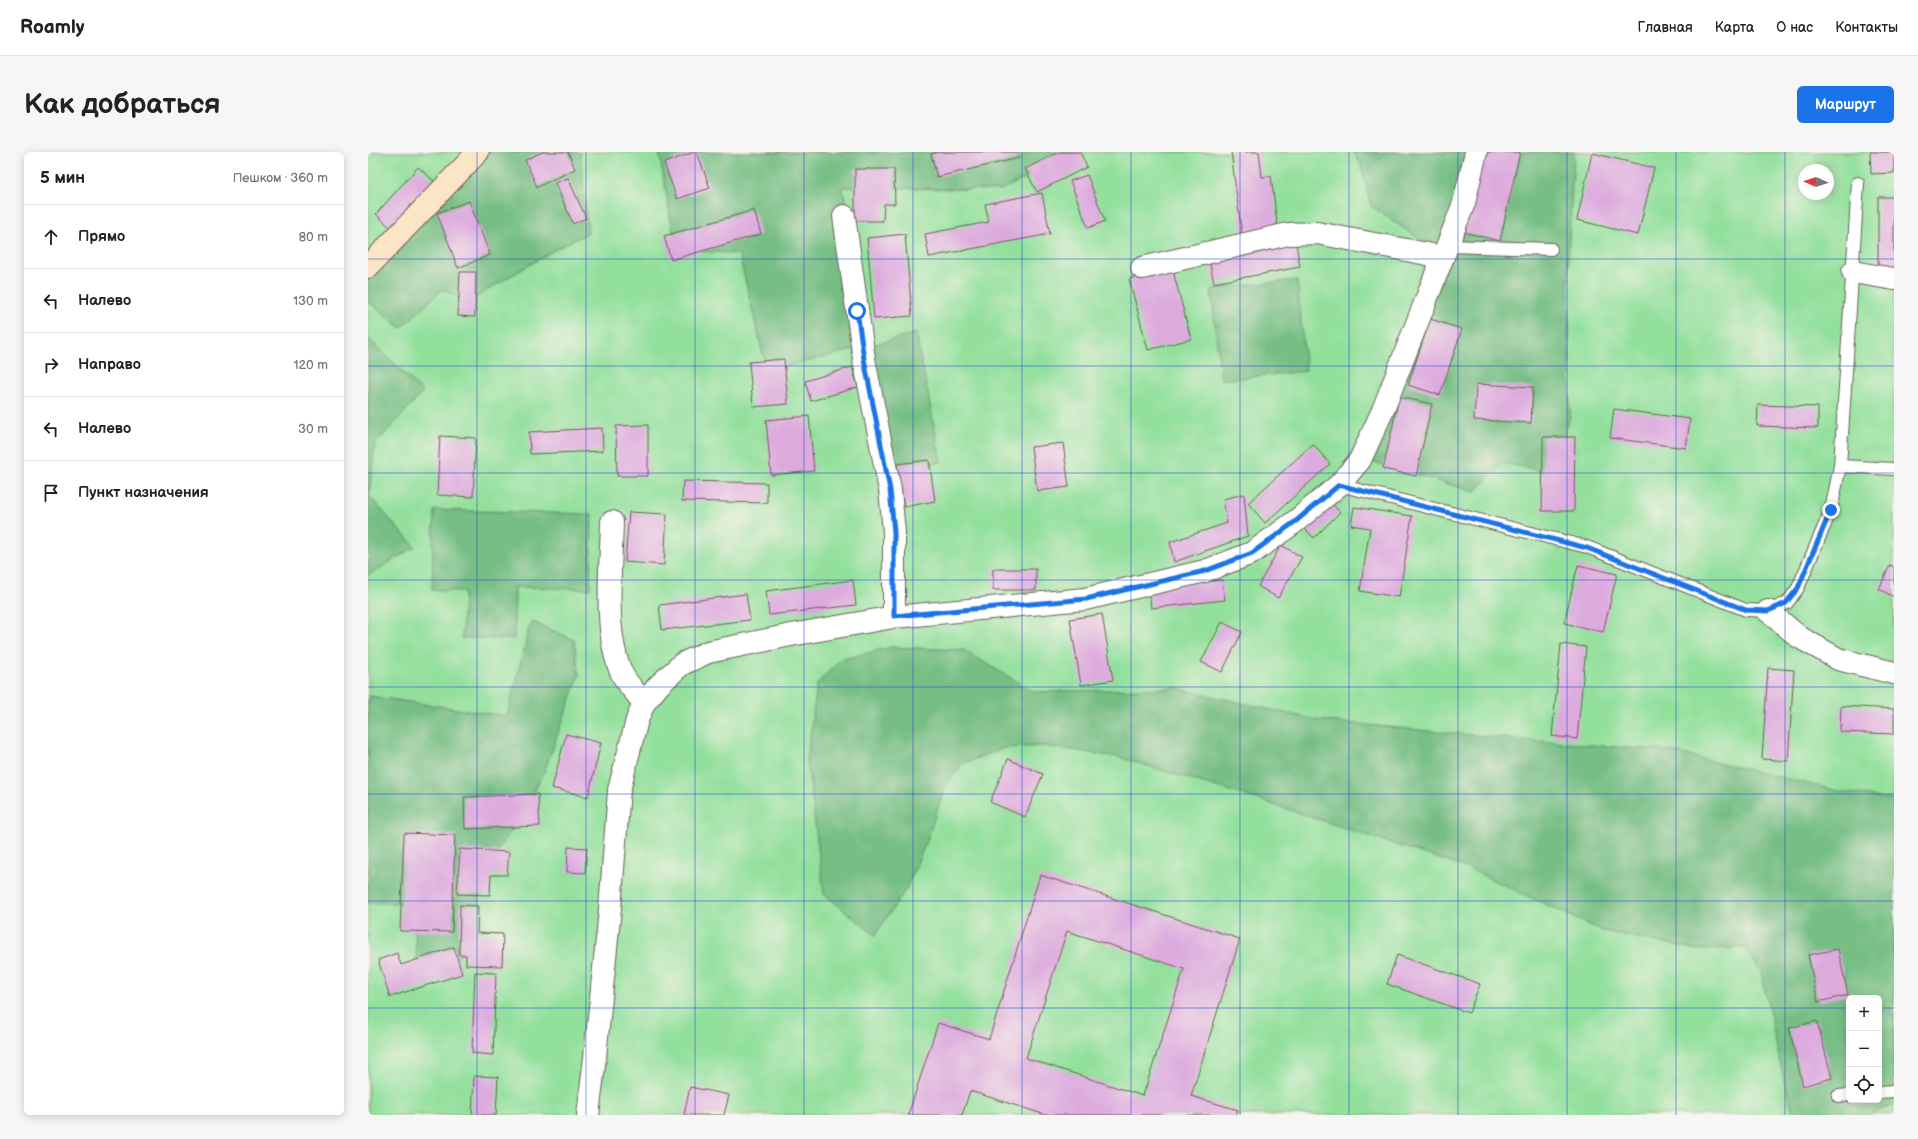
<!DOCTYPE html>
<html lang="ru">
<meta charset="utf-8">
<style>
body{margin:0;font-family:"Balsamiq Sans",sans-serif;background:#f6f6f6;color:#222}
.controls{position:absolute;right:12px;bottom:12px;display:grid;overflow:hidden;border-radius:6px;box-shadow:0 2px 10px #0003}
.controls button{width:36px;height:36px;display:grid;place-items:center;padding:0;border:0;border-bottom:1px solid #e0e0e0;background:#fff;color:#222;font:20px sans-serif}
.compass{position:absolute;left:1430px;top:12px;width:36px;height:36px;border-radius:50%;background:#fff;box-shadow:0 2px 10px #0003;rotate:273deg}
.stop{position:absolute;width:12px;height:12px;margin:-9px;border:3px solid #1a73e8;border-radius:50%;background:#fff}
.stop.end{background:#1a73e8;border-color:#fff;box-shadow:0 1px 4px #0008}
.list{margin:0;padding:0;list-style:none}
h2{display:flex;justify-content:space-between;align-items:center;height:52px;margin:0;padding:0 16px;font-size:17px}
h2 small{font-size:13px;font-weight:400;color:#767676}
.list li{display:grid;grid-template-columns:26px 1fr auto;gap:12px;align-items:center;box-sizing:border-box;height:64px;padding:0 16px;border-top:1px solid #e0e0e0}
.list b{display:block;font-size:15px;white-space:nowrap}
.list em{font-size:13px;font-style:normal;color:#767676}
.icon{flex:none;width:22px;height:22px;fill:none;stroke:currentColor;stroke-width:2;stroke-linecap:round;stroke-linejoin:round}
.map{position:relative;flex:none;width:1526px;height:963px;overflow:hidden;border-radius:6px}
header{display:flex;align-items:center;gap:24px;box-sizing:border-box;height:56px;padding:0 20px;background:#fff;border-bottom:1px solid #e0e0e0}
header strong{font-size:19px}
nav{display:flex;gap:22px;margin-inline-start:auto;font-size:14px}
.intro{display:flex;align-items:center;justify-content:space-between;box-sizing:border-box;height:96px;padding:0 24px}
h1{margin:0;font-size:28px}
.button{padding:10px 18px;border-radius:6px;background:#1a73e8;color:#fff;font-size:14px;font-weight:700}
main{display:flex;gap:24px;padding:0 24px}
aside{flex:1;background:#fff;border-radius:6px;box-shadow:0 2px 10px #0003}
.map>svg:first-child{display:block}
</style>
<header>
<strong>Roamly</strong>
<nav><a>Главная</a><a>Карта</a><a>О нас</a><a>Контакты</a></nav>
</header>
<div class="intro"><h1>Как добраться</h1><a class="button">Маршрут</a></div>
<main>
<aside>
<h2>5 мин<small>Пешком · 360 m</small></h2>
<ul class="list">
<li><svg class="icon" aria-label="ahead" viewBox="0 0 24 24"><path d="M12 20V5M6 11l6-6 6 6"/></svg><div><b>Прямо</b></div><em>80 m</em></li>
<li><svg class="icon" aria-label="left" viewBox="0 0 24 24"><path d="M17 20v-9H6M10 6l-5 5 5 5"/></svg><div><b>Налево</b></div><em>130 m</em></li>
<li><svg class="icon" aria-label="right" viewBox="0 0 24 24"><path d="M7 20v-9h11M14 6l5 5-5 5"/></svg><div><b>Направо</b></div><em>120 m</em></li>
<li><svg class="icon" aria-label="left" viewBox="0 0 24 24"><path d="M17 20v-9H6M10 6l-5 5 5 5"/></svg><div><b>Налево</b></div><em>30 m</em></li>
<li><svg class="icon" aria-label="arrive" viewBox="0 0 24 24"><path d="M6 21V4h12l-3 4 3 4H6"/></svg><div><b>Пункт назначения</b></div></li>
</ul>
</aside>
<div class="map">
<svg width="1526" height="963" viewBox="0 0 1526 963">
<rect width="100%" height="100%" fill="#f7f3e8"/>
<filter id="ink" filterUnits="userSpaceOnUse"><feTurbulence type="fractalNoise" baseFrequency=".025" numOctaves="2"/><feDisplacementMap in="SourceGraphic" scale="8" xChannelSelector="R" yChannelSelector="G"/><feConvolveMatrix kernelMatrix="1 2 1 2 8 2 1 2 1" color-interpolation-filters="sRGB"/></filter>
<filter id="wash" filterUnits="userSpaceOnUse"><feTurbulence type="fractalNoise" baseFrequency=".012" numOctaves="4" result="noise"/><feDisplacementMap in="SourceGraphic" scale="16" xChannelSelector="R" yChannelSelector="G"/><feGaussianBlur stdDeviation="0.9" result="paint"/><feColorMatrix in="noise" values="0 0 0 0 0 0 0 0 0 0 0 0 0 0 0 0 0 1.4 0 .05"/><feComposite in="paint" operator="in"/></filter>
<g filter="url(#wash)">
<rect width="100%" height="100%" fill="#f2dcbe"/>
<path fill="#93e09d" stroke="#587e5c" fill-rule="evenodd" d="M0 0H1526V963H0ZM1436 18H1460V42H1436ZM1481 846H1511V948H1481Z"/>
<g fill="#76be84" stroke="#496d50" fill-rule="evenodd">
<polygon points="105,0 212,0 220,81 191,95 98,151 75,137 33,176 0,149 0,127 19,112"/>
<polygon points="291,0 710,0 633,38 474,35 482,68 493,196 548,181 573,310 519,320 493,196 399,219 371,102 308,97"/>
<polygon points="986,0 1206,0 1200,103 1202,263 1186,321 1134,311 1107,340 999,308 1074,102 1003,54 993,14"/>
<polygon points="929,128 938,219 853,228 843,137"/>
<polygon points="0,186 55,240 7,292 1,344 47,395 0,423"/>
<polygon points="66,358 224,362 222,437 147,435 146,487 94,486 96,439 64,438"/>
<polygon points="163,469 206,488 211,524 176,620 154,663 114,721 104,798 50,823 45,751 0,751 0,544 139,564"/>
<path d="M523 495 596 498 666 540 809 536 948 568 1144 587 1301 599 1470 639 1526 648V952L1501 963H1426L1416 929 1393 820 1377 795 1331 798 1235 779 1099 716 879 644 750 605 676 594 636 596 594 612 577 635 559 688 538 737 507 783 456 742 439 608 449 532 472 508ZM1481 846H1511V948H1481Z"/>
</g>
<g id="blocks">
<g fill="#ddaade" fill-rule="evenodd">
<polygon points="174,0 200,0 207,17 169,35 157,8"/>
<polygon points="326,0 329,0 342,36 309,47 296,11"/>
<polygon points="570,0 650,0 651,6 569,25 563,2"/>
<polygon points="691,0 712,0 719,15 669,40 657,17"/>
<polygon points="863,0 891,0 894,25 903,24 910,79 874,84"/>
<polygon points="1113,0 1152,0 1132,89 1095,80"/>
<polygon points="1502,0 1526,0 1526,21 1503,22"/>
<polygon points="1224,1 1286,16 1270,83 1209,68"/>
<polygon points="50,15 67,30 25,78 8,62"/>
<polygon points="487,17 526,17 527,52 516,52 515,69 487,69"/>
<polygon points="719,23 737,69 720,76 702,29"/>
<polygon points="200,26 218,66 205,72 187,31"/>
<polygon points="674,41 682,82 561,105 557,82 621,70 617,52"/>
<polygon points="1510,45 1526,45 1526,116 1510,115"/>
<polygon points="101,49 122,103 90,116 69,61"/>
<polygon points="386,58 393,82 303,108 296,84"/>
<polygon points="537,82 544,164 506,167 499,86"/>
<polygon points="927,86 932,115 846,131 840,103"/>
<polygon points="804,115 823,187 780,198 761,127"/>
<polygon points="92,120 108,120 107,165 90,164"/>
<polygon points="1062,167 1094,177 1072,243 1040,233"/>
<polygon points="416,207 420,252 385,255 381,210"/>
<polygon points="484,215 490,235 443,249 437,229"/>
<polygon points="1108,232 1165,235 1163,271 1106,268"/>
<polygon points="1031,245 1064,252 1048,324 1015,317"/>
<polygon points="1390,253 1450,255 1450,276 1389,274"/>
<polygon points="1246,257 1322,267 1318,296 1242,286"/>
<polygon points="441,264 446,319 403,323 398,268"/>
<polygon points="280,273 280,324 249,324 248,274"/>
<polygon points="234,276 235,299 162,302 161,280"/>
<polygon points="72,284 108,286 105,345 69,343"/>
<polygon points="1175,285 1207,285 1206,359 1174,359"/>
<polygon points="695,291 701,335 669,339 663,295"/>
<polygon points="945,292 962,312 897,371 880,351"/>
<polygon points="561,308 567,349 536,355 529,312"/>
<polygon points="315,329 399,331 399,351 314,349"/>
<polygon points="876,342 880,384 806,410 802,390 859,371 855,347"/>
<polygon points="960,348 972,360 946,386 935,375"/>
<polygon points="986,355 1044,364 1031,445 992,439 1002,376 983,373"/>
<polygon points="261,360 299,362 296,413 257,410"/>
<polygon points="913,393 934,405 910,446 890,434"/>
<polygon points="1210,413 1249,422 1235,480 1196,471"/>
<polygon points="1522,413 1526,415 1526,445 1511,437"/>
<rect x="625" y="417" width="43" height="21"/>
<polygon points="485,428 488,453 401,463 398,439"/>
<polygon points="854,428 857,448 783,456 781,436"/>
<polygon points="378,442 382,468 294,478 291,453"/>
<polygon points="734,462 745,528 713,533 702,467"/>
<polygon points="854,470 874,480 854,520 833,510"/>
<polygon points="1193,492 1218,495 1209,587 1184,584"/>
<polygon points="1400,516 1426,518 1420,609 1394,607"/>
<polygon points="1473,554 1526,557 1526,582 1472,580"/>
<polygon points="198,582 233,591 220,645 184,636"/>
<polygon points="640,607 675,622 657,665 622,650"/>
<polygon points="170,642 172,674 97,677 96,645"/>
<polygon points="36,681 87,683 84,780 32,779"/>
<polygon points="200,695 219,696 217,721 199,720"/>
<polygon points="92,697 141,700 139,723 123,723 122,743 89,742"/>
<path d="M672 723 872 787 823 944 870 958 868 963H678L602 939 594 963H540L570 871 621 887ZM699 779 816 817 775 944 658 906Z"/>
<polygon points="92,753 110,754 109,781 135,782 134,814 98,813 98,803 91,803"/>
<polygon points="86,795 94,822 22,845 10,808 29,801 33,813"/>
<polygon points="1470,797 1480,843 1450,850 1440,803"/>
<polygon points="1029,803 1112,832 1101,861 1019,832"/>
<polygon points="107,820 128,821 125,903 104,901"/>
<polygon points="1449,869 1464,926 1435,934 1421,876"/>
<polygon points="106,924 130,925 128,963 104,963"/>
<polygon points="322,935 361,943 356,963 316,963"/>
</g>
</g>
</g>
<g filter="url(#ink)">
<use href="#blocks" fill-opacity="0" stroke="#675f55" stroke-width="1"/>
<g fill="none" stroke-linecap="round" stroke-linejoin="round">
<g stroke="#675f55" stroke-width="14">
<g id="lane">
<polyline points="1079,94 1183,97"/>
<polyline points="1472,314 1490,31"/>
<polyline points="971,333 1219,395 1378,458 1400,459 1419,451 1430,436 1463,358 1472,314 1526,317"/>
<polyline points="1511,940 1526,939"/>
<polyline points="1470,944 1481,943"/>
</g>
</g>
<g stroke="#675f55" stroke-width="24">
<g id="street">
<polyline points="476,64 496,207 522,338 526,380 526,465"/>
<polyline points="774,116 920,82 949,81 1075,105"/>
<polyline points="1485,120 1526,127"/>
<path d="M244 370C243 414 235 481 254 522 259 532 269 542 276 551"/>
<polyline points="1400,459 1431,485 1470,507 1526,521"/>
<polyline points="220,963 227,905 242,757 251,638 269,568 276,551 291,533 314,512 340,500 423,483 526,465 717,447 837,419 884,401 928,369 971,333 992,308 1015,258 1096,51 1108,0"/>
</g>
</g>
<g stroke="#675f55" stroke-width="24">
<polyline id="secondary" points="0,115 110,0"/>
</g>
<use href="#lane" stroke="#fff" stroke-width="12"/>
<use href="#street" stroke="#fff" stroke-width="22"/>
<use href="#secondary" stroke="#fce5c4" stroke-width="22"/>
</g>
</g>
<g fill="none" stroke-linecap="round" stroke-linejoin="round" filter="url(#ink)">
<polyline stroke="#1a73e8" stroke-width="5" points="489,159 496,207 522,338 526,380 526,464 718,447 837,419 884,401 928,369 971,333 1219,396 1378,458 1400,459 1418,451 1430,436 1463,358"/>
</g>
<path fill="none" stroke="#1d4ed8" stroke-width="1" stroke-opacity="0.55" d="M109 0V963M218 0V963M327 0V963M436 0V963M545 0V963M654 0V963M763 0V963M872 0V963M981 0V963M1090 0V963M1199 0V963M1308 0V963M1417 0V963M0 107H1526M0 214H1526M0 321H1526M0 428H1526M0 535H1526M0 642H1526M0 749H1526M0 856H1481M1511 856H1526"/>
</svg>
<div class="controls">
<button>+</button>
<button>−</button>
<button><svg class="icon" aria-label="locate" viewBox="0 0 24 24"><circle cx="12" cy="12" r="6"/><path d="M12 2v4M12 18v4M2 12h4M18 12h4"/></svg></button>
</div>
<svg class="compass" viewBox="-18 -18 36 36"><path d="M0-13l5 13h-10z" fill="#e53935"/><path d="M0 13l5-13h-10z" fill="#767676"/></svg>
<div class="stop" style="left:489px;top:159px"></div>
<div class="stop end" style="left:1463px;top:358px"></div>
</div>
</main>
